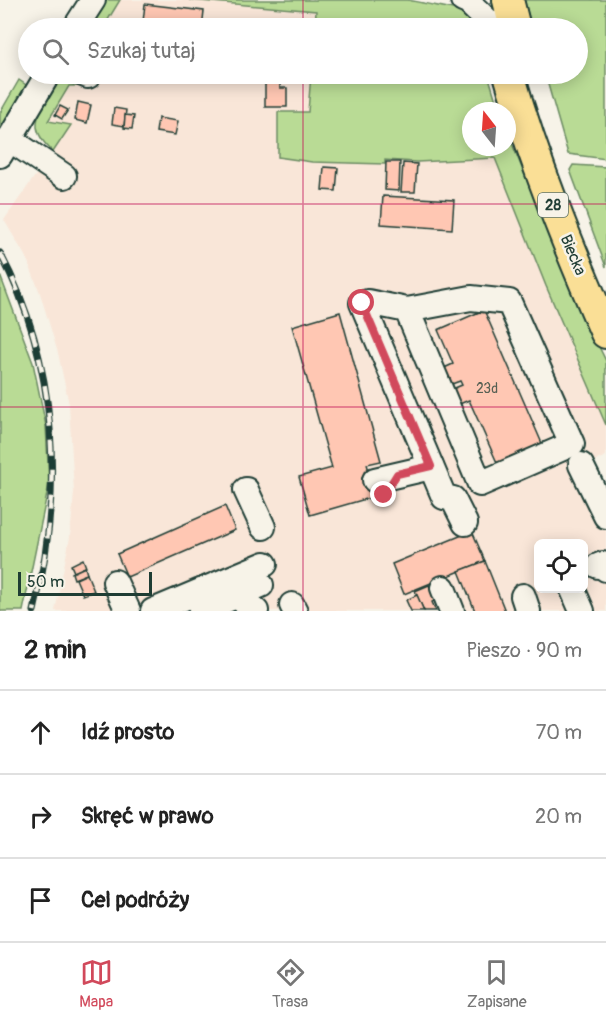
<!DOCTYPE html>
<html lang="pl">
<meta charset="utf-8">
<style>
body{margin:0;font-family:Pangolin,sans-serif;background:#f6f6f6;color:#222}
.controls{position:absolute;right:18px;bottom:18px;display:grid;overflow:hidden;border-radius:9px;box-shadow:0 3px 15px #0003}
.controls button{width:54px;height:54px;display:grid;place-items:center;padding:0;border:0;border-bottom:2px solid #e0e0e0;background:#fff;color:#222;font:30px sans-serif}
.compass{position:absolute;left:462px;top:102px;width:54px;height:54px;border-radius:50%;background:#fff;box-shadow:0 3px 15px #0003;rotate:343deg}
.scale{position:absolute;left:18px;bottom:15px;width:134px;box-sizing:border-box;padding-left:6px;border:3px solid #1f3d34;border-top:0;font-size:16px;line-height:21px;white-space:nowrap;color:#1f3d34;-webkit-text-stroke:4px #f7f3e8;paint-order:stroke}
.stop{position:absolute;width:18px;height:18px;margin:-14px;border:4px solid #d1495b;border-radius:50%;background:#fff}
.stop.end{background:#d1495b;border-color:#fff;box-shadow:0 2px 6px #0008}
.list{margin:0;padding:0;list-style:none}
h2{display:flex;justify-content:space-between;align-items:center;height:78px;margin:0;padding:0 24px;font-size:26px}
h2 small{font-size:20px;font-weight:400;color:#767676}
.list li{display:grid;grid-template-columns:39px 1fr auto;gap:18px;align-items:center;box-sizing:border-box;height:84px;padding:0 24px;border-top:2px solid #e0e0e0}
.list b{display:block;font-size:22px;white-space:nowrap}
.list em{font-size:20px;font-style:normal;color:#767676}
.icon{flex:none;width:33px;height:33px;fill:none;stroke:currentColor;stroke-width:2;stroke-linecap:round;stroke-linejoin:round}
.map{position:relative;flex:none;width:606px;height:611px;overflow:hidden}
.search{position:absolute;background:#fff;box-shadow:0 3px 15px #0003;left:18px;right:18px;top:18px;height:66px;display:flex;align-items:center;gap:15px;box-sizing:border-box;padding:0 21px;border-radius:33px;color:#767676;font-size:22px}
.sheet{height:330px;background:#fff}
nav{display:flex;justify-content:space-around;align-items:center;box-sizing:border-box;height:84px;border-top:2px solid #e0e0e0;background:#fff;font-size:16px;color:#767676}
nav a{display:grid;justify-items:center;gap:3px}
nav .on{color:#d1495b}
.map>svg:first-child{display:block}
</style>
<div class="map">
<svg width="606" height="611" viewBox="0 0 606 611">
<rect width="100%" height="100%" fill="#f7f3e8"/>
<filter id="ink" filterUnits="userSpaceOnUse"><feTurbulence type="fractalNoise" baseFrequency=".0167" numOctaves="2"/><feDisplacementMap in="SourceGraphic" scale="12" xChannelSelector="R" yChannelSelector="G"/><feConvolveMatrix kernelMatrix="1 2 1 2 8 2 1 2 1" color-interpolation-filters="sRGB"/></filter>
<g filter="url(#ink)">
<g fill="#f9e6d8" fill-rule="evenodd">
<polygon points="120,0 189,0 464,23 465,28 103,28"/>
<path d="M86 74H476L471 111 419 161 495 158 546 286 606 425V456L578 468 606 526V611H55L70 537 74 492 69 404 58 353 40 293 27 259 4 220 71 125 48 122 69 85 79 86ZM538 544H584V588H538Z"/>
</g>
<g fill="#b9db95" stroke="#6c8c64" stroke-width="1.5">
<polygon points="105,0 120,0 103,28 88,28"/>
<polygon points="189,0 408,0 458,10 475,28 315,28 316,11"/>
<polygon points="524,0 606,0 606,159 568,154 545,74 578,74 578,28 532,28"/>
<polygon points="311,74 488,74 499,111 471,111 471,147 507,147 507,131 571,290 606,361 606,425 546,286 495,158 417,162 385,160 385,164 312,162 278,157 278,112 308,112"/>
<polygon points="19,80 29,87 0,138 0,113"/>
<path d="M61 81 79 86H69L48 121 71 125 53 152C46 145 39 138 37 127 36 114 49 87 61 81Z"/>
<polygon points="573,165 606,167 606,267 570,170"/>
<polygon points="0,275 33,363 46,426 49,484 23,611 0,611"/>
</g>
<g fill="#ffc7b3" stroke="#1f3d34" stroke-width="1.5">
<polygon points="145,4 204,11 202,28 143,22"/>
<polygon points="265,80 280,80 280,88 287,88 287,107 265,107"/>
<polygon points="78,102 91,105 87,123 75,120"/>
<polygon points="60,106 68,110 62,119 55,115"/>
<polygon points="114,108 126,110 124,126 112,124"/>
<polygon points="125,115 134,116 132,129 124,128"/>
<polygon points="158,118 178,121 175,135 156,132"/>
<polygon points="386,162 400,162 399,191 385,190"/>
<polygon points="403,163 417,164 415,192 401,192"/>
<polygon points="324,167 338,168 336,191 322,190"/>
<polygon points="383,196 454,200 452,229 381,224"/>
<polygon points="484,310 544,448 499,467 469,400 457,405 450,390 462,385 460,381 449,385 442,369 453,364 438,330"/>
<polygon points="340,312 381,461 367,464 376,496 310,515 299,477 332,468 292,326"/>
<polygon points="225,506 235,530 127,577 117,554"/>
<polygon points="472,531 485,561 404,594 392,564"/>
<polygon points="83,559 86,567 74,572 71,565"/>
<polygon points="485,561 505,611 475,611 459,571"/>
<polygon points="85,567 87,574 74,579 72,573"/>
<polygon points="87,574 94,591 83,595 76,579"/>
<polygon points="429,585 436,600 432,602 436,611 424,611 415,591"/>
<polygon points="417,595 424,611 411,611 406,600"/>
</g>
<g fill="none" stroke-linecap="round" stroke-linejoin="round">
<g stroke="#1f3d34" stroke-width="28">
<g id="minor">
<polyline points="463,0 468,2 495,28"/>
<polyline points="75,28 93,0"/>
<polyline points="83,74 88,76"/>
<polyline points="9,139 64,176"/>
<polyline points="0,155 48,74"/>
<polyline points="368,302 407,310 480,484 572,444 509,302 471,298 407,310"/>
<polyline points="362,303 444,497 453,499 465,523"/>
<polyline points="581,465 606,516"/>
<polyline points="375,480 431,467"/>
<polyline points="246,490 263,527"/>
<polyline points="598,566 603,564 606,569"/>
<polyline points="115,582 128,611"/>
<polyline points="443,588 452,611"/>
<polyline points="572,588 582,611"/>
<polyline points="237,596 256,611"/>
<polyline points="523,596 528,611"/>
<polyline points="292,605 295,611"/>
<polyline points="153,611 265,564"/>
<polyline points="201,611 261,585"/>
</g>
</g>
<g stroke="#1f3d34" stroke-width="34">
<g id="major">
<polyline points="508,0 515,28"/>
<path d="M509 74C534 162 569 248 606 333"/>
</g>
</g>
<use href="#minor" stroke="#f7f3e8" stroke-width="24"/>
<use href="#major" stroke="#fadf96" stroke-width="30"/>
<g stroke="#1f3d34" stroke-width="7">
<path id="rail" d="M0 253C59 364 63 492 34 611"/>
</g>
<use href="#rail" stroke="#f7f3e8" stroke-width="4.5" stroke-dasharray="14" stroke-linecap="butt"/>
</g>
</g>
<g fill="none" stroke-linecap="round" stroke-linejoin="round" filter="url(#ink)">
<polyline stroke="#d1495b" stroke-width="8" points="362,303 431,466 397,474 384,495"/>
</g>
<path fill="none" stroke="#c2185b" stroke-width="1.5" stroke-opacity="0.55" d="M303 0V28M303 74V611M0 204H606M0 407H606"/>
<g text-anchor="middle" dominant-baseline="central" stroke-width="5" stroke-linejoin="round" paint-order="stroke">
<g font-size="14" fill="#576054">
<text x="487" y="388">23d</text>
</g>
<rect fill="#f7f3e8" stroke="#60746a" stroke-width="1.5" x="538" y="193" width="30" height="24" rx="4.5"/>
<g font-size="15" font-weight="bold" fill="#1f3d34">
<text x="553" y="205">28</text>
</g>
<g font-size="16" fill="#1f3d34" stroke="#f7f3e8">
<text transform="translate(573 255) rotate(67)">Biecka</text>
</g>
</g>
</svg>
<div class="controls">
<button><svg class="icon" aria-label="locate" viewBox="0 0 24 24"><circle cx="12" cy="12" r="6"/><path d="M12 2v4M12 18v4M2 12h4M18 12h4"/></svg></button>
</div>
<svg class="compass" viewBox="-18 -18 36 36"><path d="M0-13l5 13h-10z" fill="#e53935"/><path d="M0 13l5-13h-10z" fill="#767676"/></svg>
<div class="scale">50 m</div>
<div class="stop" style="left:362px;top:303px"></div>
<div class="stop end" style="left:384px;top:495px"></div>
<div class="search"><svg class="icon" aria-label="search" viewBox="0 0 24 24"><circle cx="10" cy="10" r="6"/><path d="M15 15l6 6"/></svg>Szukaj tutaj</div>
</div>
<section class="sheet">
<h2>2 min<small>Pieszo · 90 m</small></h2>
<ul class="list">
<li><svg class="icon" aria-label="ahead" viewBox="0 0 24 24"><path d="M12 20V5M6 11l6-6 6 6"/></svg><div><b>Idź prosto</b></div><em>70 m</em></li>
<li><svg class="icon" aria-label="right" viewBox="0 0 24 24"><path d="M7 20v-9h11M14 6l5 5-5 5"/></svg><div><b>Skręć w prawo</b></div><em>20 m</em></li>
<li><svg class="icon" aria-label="arrive" viewBox="0 0 24 24"><path d="M6 21V4h12l-3 4 3 4H6"/></svg><div><b>Cel podróży</b></div></li>
</ul>
</section>
<nav>
<a class="on"><svg class="icon" aria-label="map" viewBox="0 0 24 24"><path d="M3 6l6-2 6 2 6-2v14l-6 2-6-2-6 2zM9 4v14M15 6v14"/></svg>Mapa</a>
<a><svg class="icon" aria-label="directions" viewBox="0 0 24 24"><path d="M12 3l9 9-9 9-9-9zM9 14v-3h6M13 9l2 2-2 2"/></svg>Trasa</a>
<a><svg class="icon" aria-label="saved" viewBox="0 0 24 24"><path d="M7 4h10v16l-5-4-5 4z"/></svg>Zapisane</a>
</nav>
